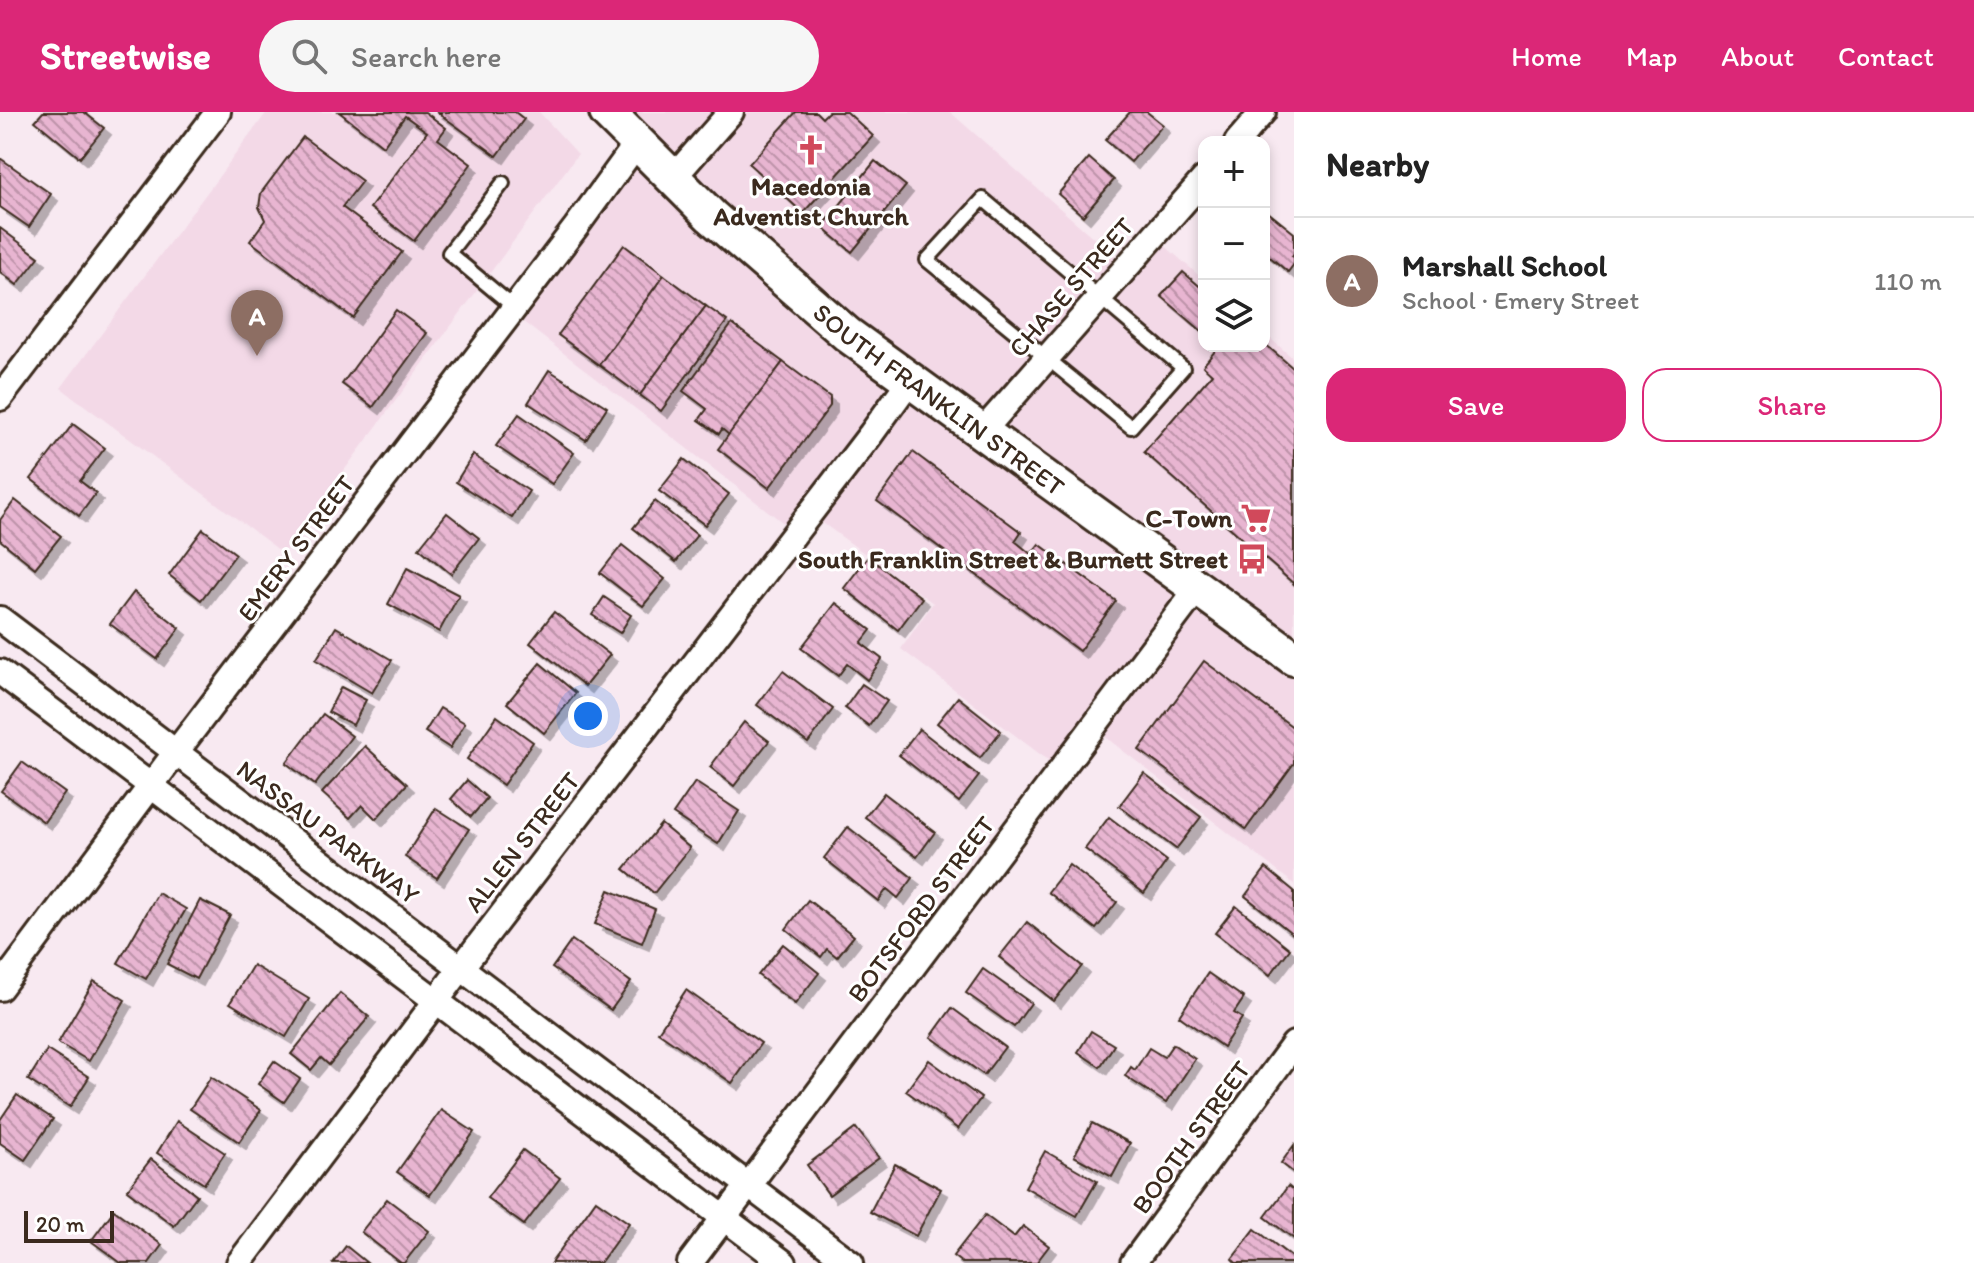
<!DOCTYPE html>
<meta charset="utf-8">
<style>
body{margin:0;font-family:Itim,sans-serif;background:#f6f6f6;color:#222}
.controls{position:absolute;right:24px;top:24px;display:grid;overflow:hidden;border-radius:16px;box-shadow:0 4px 12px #0003}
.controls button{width:72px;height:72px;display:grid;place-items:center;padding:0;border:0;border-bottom:2px solid #e0e0e0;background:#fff;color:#222;font:40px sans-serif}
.scale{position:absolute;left:24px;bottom:20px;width:90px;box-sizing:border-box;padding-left:8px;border:4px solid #3b2a1e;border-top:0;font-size:22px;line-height:28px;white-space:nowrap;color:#3b2a1e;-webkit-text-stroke:6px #fff;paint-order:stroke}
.you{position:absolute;left:588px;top:604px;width:28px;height:28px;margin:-20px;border:6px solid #fff;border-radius:50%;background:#1a73e8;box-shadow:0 0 0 12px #1a73e833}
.badge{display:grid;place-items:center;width:52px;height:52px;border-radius:50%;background:#db2777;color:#fff;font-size:26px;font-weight:700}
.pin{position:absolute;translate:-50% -66px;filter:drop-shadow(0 2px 4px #0008)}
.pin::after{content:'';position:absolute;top:42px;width:28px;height:24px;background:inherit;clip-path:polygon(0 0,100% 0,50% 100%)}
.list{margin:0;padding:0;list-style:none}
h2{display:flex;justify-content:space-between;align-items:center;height:104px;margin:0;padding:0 32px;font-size:34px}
h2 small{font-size:26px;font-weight:400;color:#767676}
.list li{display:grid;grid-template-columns:52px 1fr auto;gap:24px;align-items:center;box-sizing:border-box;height:128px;padding:0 32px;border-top:2px solid #e0e0e0}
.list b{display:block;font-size:30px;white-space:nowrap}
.list p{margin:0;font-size:26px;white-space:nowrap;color:#767676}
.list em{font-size:26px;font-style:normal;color:#767676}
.actions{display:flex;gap:16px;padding:24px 32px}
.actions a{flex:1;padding:18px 0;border:2px solid #db2777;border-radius:24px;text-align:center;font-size:28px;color:#db2777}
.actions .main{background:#db2777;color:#fff}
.icon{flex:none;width:44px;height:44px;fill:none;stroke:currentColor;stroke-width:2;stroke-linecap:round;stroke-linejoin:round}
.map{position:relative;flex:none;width:1294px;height:1151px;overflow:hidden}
header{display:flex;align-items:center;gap:48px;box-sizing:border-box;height:112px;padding:0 40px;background:#db2777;color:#fff}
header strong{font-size:38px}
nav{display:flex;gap:44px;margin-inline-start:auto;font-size:28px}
.search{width:560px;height:72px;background:#f6f6f6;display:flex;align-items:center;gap:20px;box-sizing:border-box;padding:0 28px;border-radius:44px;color:#767676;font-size:30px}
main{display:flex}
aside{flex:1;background:#fff}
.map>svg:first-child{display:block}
</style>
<header>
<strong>Streetwise</strong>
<div class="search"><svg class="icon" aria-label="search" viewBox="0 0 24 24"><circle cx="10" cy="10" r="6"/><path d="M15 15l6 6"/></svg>Search here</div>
<nav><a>Home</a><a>Map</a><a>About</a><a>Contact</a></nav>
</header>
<main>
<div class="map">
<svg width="1294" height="1151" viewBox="0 0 1294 1151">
<defs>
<pattern id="building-back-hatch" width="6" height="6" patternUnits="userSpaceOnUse" patternTransform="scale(2)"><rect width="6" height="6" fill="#e8b5d1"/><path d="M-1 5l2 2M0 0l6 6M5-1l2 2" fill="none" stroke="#bd93a9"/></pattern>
<filter id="shadow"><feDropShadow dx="7" dy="7" stdDeviation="0" flood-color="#0004"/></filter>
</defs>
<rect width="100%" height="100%" fill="#f8e9f1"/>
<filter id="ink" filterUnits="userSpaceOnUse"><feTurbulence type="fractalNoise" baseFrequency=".0125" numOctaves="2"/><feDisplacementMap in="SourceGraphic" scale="16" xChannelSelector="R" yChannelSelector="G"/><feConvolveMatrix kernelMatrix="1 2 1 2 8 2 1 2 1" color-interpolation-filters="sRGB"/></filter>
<g filter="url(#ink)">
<g fill="#f3d9e7">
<polygon points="267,0 539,0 578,42 283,441 61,276"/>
<polygon points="601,0 950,0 1128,156 1156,126 1204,168 1204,234 1264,234 1264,221 1294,247 1294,772 1099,620 1065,661 901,537 933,491 813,404 799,423 513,202 640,45"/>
</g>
<g fill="url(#building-back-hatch)" stroke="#3b2a1e" stroke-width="2" filter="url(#shadow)">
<polygon points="43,0 84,0 104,16 80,46 35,9"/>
<polygon points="339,0 425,0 446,16 438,27 471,52 414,129 370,96 427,20 405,4 383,34"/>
<polygon points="437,0 515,0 524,7 497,44"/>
<polygon points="796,0 816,0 822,6 828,0 847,0 873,24 803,101 749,52"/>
<polygon points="1130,0 1147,0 1163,13 1131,50 1105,28"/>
<polygon points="303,25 362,69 342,95 402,140 353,206 250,129 265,108 259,95 261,81"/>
<polygon points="0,46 51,82 29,115 0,95"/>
<polygon points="1089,46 1114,68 1083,104 1058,82"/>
<polygon points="875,49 906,74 852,140 822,115"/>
<polygon points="1268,100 1294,121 1294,141 1292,144 1294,145 1294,152 1288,160 1264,140 1264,105"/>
<polygon points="0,116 39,145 17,173 0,160"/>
<polygon points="624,133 664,163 599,253 558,223"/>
<polygon points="1183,160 1204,178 1204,221 1161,184"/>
<polygon points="664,163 706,194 640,283 599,253"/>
<polygon points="706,194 727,209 661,299 640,283"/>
<polygon points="396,198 427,221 373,295 342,272"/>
<polygon points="732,212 783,250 729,323 722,317 719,322 699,308 707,297 683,279"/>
<polygon points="1264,231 1294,257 1294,472 1144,340 1212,262 1203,254 1219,234 1264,234"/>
<polygon points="783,250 830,285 830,294 769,376 718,337"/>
<polygon points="549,258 607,295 586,328 528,291"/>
<polygon points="519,302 574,341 552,372 496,334"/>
<polygon points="73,312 105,336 80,369 96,381 79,404 31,367"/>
<polygon points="913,340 1021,420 1015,429 1031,442 1039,432 1116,489 1079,539 877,389"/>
<polygon points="473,343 529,379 512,406 456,370"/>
<polygon points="684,347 729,382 705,413 659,379"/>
<polygon points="15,388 61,424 35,456 0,428 0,408"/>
<polygon points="655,389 697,423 676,450 633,416"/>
<polygon points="447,401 479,426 451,462 419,436"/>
<polygon points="203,417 236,442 201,488 169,463"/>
<polygon points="622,433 665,467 643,494 600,461"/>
<polygon points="868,445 922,486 898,518 844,476"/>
<polygon points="407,456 459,483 439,520 388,492"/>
<polygon points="134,480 180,516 157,547 110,512"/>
<polygon points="604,485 631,503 620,521 592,503"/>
<polygon points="836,491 871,518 861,531 882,547 867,568 847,552 838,564 801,536"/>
<polygon points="554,500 610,543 585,574 530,531"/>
<polygon points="336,515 392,548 372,581 316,548"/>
<polygon points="1204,549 1294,616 1294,651 1246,717 1139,638"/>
<polygon points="540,551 576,581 544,621 507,591"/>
<polygon points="783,559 833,597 808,631 757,593"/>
<polygon points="862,572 887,589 869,614 845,596"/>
<polygon points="341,575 366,588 353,613 328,600"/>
<polygon points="958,585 1001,619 980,646 937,611"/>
<polygon points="440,596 465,611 450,636 425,620"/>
<polygon points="323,602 352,624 315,673 286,651"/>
<polygon points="497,604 533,630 503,673 467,647"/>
<polygon points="744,610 769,629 734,674 710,655"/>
<polygon points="919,617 979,664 959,690 899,643"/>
<polygon points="365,634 407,672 376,707 362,693 350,706 322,681"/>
<polygon points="22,650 65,681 44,710 1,679"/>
<polygon points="1144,661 1201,705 1176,737 1119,694"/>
<polygon points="467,668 487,686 471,705 451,687"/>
<polygon points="695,670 739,699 718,732 673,702"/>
<polygon points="884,681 935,720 917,745 865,705"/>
<polygon points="436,696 469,717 437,766 405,745"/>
<polygon points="1109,705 1167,749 1144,781 1085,737"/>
<polygon points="661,712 690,736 654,781 624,757"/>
<polygon points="848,715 913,766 898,786 887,777 878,789 824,746"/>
<polygon points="1069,753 1117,790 1096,817 1048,780"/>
<polygon points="1266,756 1294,779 1294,823 1245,784"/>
<polygon points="609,778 655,797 642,831 595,812"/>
<polygon points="158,781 186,797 146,867 118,851"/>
<polygon points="200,788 230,803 196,867 167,852"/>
<polygon points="808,788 854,824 837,845 827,837 821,845 786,817"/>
<polygon points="1236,794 1290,837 1270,863 1215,821"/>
<polygon points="1027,810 1082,854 1054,889 999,845"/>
<polygon points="572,828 631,870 611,898 552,856"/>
<polygon points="783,832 819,861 795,892 758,863"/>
<polygon points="253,853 309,887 286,925 230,891"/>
<polygon points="983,857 1031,891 1014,915 966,881"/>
<polygon points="1208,861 1244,886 1234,901 1242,906 1223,935 1179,904"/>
<polygon points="94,869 125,888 89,949 58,931"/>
<polygon points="686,878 761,931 732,971 658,920"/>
<polygon points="340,881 369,905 329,953 321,946 311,958 291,942"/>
<polygon points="952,896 1005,935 984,963 931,925"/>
<polygon points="1091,919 1114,933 1100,955 1078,940"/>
<polygon points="1173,932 1195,947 1166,991 1125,964 1131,955 1135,958 1149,936 1164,945"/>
<polygon points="47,938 89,965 70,995 28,968"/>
<polygon points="929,948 981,986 958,1017 906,979"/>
<polygon points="274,949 300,967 284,990 258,972"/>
<polygon points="211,965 261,998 239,1030 190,997"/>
<polygon points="17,983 53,1007 25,1048 0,1031 0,1008"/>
<polygon points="441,998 474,1020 430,1083 397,1060"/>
<polygon points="177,1009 225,1041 204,1072 157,1041"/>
<polygon points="1092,1011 1130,1031 1112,1065 1074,1044"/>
<polygon points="856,1016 879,1046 829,1083 807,1053"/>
<polygon points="1294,1033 1294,1061 1281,1051"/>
<polygon points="523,1038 560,1066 524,1113 487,1086"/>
<polygon points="1045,1039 1097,1069 1077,1104 1025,1075"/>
<polygon points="151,1047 197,1083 174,1114 127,1078"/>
<polygon points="895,1052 941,1077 916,1124 870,1100"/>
<polygon points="1288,1074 1294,1079 1294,1127 1265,1105"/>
<polygon points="387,1087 429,1119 404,1151 401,1151 361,1120"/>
<polygon points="596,1088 629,1111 600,1151 551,1151"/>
<polygon points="114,1098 162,1133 149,1151 121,1151 91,1129"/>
<polygon points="985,1103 1014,1125 1023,1114 1049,1134 1036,1151 962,1151 953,1144"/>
<polygon points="1255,1117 1294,1147 1293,1151 1236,1151 1232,1147"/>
<polygon points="346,1134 367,1151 333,1151"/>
</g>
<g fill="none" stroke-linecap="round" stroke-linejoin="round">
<g stroke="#3b2a1e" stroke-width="18">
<g id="lane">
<polyline points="503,71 449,141 515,196"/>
<polygon points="983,87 1183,256 1131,315 927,148"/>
</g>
</g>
<g stroke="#3b2a1e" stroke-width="30">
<g id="street">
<polyline points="1237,30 1263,0"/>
<polyline points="673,66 731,0"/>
<polyline points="0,286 218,0"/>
<polyline points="981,321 1204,67"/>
<polyline points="0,507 851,1151"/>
<polyline points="0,560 784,1151"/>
<polyline points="0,876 176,640 576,115 637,31"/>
<polyline points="239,1151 461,856 871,322 910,268"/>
<polyline points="690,1151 1197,477"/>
<polyline points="1133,1151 1294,932"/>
</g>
</g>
<g stroke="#3b2a1e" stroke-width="40">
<g id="secondary">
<path id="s1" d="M607 0 711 104 848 223 1294 546"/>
</g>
</g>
<use href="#lane" stroke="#fff" stroke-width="12"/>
<use href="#street" stroke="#fff" stroke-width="24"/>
<use href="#secondary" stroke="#fff" stroke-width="34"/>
</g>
</g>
<defs>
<g id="church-bare" transform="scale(2.4)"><path d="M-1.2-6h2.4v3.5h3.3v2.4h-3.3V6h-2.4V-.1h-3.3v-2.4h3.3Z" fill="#d1495b" stroke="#fff" stroke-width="2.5" paint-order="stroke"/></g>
<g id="supermarket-bare" transform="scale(2.4)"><path d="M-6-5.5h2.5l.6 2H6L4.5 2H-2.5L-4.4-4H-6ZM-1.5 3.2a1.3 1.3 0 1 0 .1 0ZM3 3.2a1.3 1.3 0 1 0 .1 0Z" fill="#d1495b" stroke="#fff" stroke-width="2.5" paint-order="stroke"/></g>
<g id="bus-bare" transform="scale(2.4)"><path d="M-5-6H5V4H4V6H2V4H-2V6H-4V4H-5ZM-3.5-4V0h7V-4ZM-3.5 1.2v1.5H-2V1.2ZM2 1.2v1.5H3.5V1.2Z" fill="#d1495b" stroke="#fff" stroke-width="2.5" paint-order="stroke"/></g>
</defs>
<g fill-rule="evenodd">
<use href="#church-bare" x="811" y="38"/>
<use href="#supermarket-bare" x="1256" y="406"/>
<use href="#bus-bare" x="1252" y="447"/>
</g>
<g text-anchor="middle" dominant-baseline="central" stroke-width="6" stroke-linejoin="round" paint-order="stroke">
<g font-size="26" font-weight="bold" fill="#3b2a1e" stroke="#fff" text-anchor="end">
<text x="811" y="74" text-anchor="middle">Macedonia<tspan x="811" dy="30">Adventist Church</tspan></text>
<text x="1232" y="406">C-Town</text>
<text x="1228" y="447">South Franklin Street &amp; Burnett Street</text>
</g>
<g font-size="26" fill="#3b2a1e" stroke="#fff">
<text transform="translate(1071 175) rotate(-49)">CHASE STREET</text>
<text stroke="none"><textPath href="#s1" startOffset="440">SOUTH FRANKLIN STREET</textPath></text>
<text transform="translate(296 436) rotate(-53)">EMERY STREET</text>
<text transform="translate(328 720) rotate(37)">NASSAU PARKWAY</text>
<text transform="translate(522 730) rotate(-52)">ALLEN STREET</text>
<text transform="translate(921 797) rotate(-53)">BOTSFORD STREET</text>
<text transform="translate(1191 1025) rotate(-54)">BOOTH STREET</text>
</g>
</g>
</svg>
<div class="controls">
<button>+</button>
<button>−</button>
<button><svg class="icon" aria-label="layers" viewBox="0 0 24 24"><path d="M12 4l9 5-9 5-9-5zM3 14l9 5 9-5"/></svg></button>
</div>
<div class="scale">20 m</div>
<div class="you"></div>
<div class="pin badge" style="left:257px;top:244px;background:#8d6e63">A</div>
</div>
<aside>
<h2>Nearby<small></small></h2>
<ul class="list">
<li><span class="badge" style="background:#8d6e63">A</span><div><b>Marshall School</b><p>School · Emery Street</p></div><em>110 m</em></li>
</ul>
<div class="actions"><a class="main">Save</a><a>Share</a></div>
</aside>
</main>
